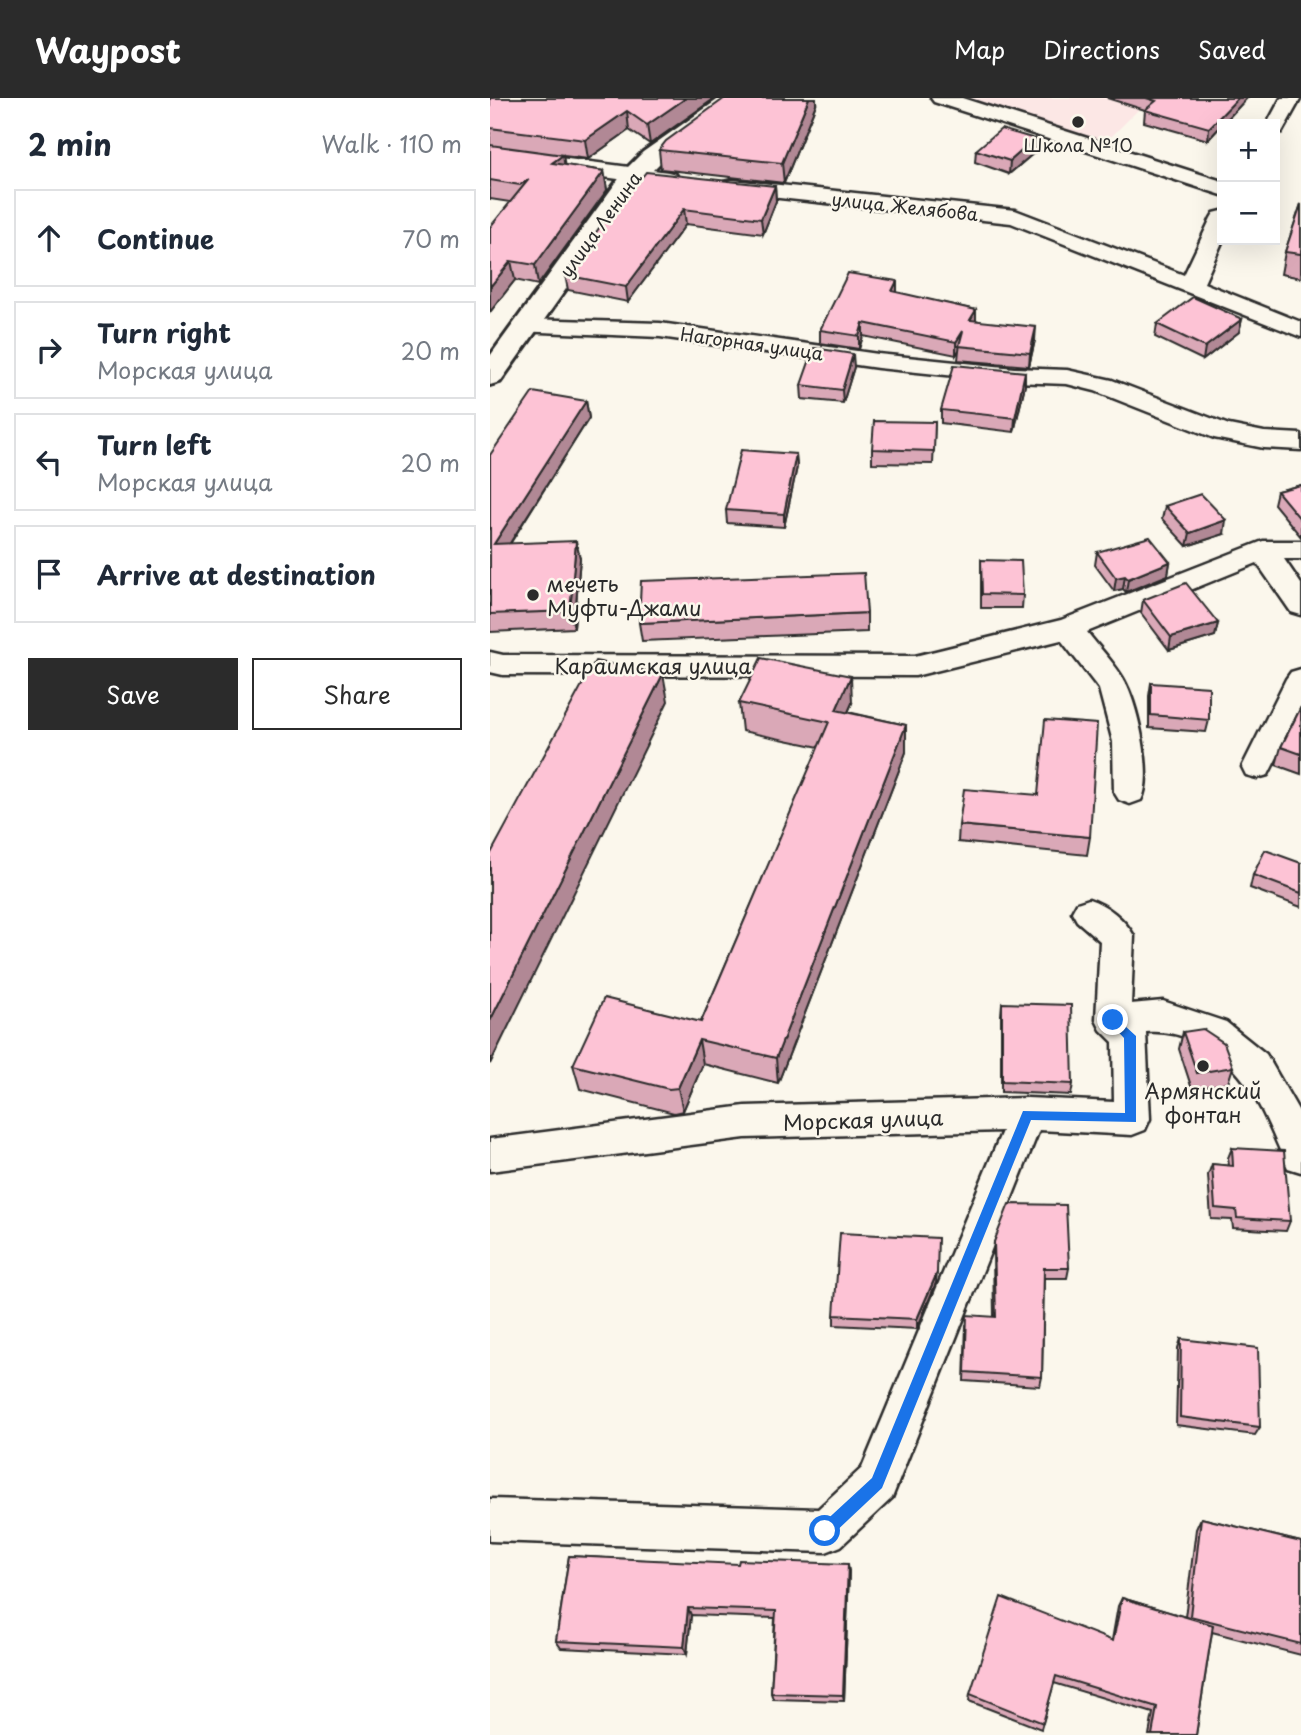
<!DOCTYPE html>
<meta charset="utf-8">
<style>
body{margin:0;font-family:"Playpen Sans",sans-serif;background:#f6f6f7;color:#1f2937}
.controls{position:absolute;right:21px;top:21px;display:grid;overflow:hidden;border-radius:0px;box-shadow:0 7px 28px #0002}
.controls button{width:63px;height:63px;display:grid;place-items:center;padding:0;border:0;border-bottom:2px solid #e0e1e3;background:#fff;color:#1f2937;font:35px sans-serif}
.stop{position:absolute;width:21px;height:21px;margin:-16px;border:5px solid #1a73e8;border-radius:50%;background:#fff}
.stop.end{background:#1a73e8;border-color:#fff;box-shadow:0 2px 7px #0008}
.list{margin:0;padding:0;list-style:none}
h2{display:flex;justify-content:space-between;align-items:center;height:91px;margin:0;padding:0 28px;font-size:30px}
h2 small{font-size:23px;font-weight:400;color:#747a83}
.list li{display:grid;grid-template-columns:46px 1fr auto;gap:21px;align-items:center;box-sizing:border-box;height:98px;margin:0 14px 14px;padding:0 14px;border:2px solid #e0e1e3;border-radius:0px}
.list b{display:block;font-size:26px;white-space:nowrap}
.list p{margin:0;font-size:23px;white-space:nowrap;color:#747a83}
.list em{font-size:23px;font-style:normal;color:#747a83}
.actions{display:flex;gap:14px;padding:21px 28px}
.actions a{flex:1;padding:16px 0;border:2px solid #2b2b2b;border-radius:0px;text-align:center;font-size:24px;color:#2b2b2b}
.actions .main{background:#2b2b2b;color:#fff}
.icon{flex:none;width:38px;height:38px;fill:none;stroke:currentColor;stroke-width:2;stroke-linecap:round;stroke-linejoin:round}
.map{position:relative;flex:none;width:811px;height:1637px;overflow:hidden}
header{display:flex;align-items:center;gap:42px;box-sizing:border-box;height:98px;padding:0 35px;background:#2b2b2b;color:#fff}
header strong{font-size:33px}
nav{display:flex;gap:38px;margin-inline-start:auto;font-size:24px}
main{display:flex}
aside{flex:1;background:#fff}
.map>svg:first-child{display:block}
</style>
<header>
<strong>Waypost</strong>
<nav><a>Map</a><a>Directions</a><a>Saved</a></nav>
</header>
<main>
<aside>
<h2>2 min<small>Walk · 110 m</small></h2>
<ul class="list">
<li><svg class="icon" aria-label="ahead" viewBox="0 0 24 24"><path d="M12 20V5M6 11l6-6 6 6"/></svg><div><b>Continue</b></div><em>70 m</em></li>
<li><svg class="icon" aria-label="right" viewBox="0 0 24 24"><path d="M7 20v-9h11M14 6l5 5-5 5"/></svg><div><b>Turn right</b><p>Морская улица</p></div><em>20 m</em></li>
<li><svg class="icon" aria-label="left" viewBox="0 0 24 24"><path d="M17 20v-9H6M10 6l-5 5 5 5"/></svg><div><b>Turn left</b><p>Морская улица</p></div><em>20 m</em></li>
<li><svg class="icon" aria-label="arrive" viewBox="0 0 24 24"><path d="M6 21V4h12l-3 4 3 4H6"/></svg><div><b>Arrive at destination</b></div></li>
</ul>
<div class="actions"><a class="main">Save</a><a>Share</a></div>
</aside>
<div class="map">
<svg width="811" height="1637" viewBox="0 0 811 1637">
<rect width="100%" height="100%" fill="#fbf7ec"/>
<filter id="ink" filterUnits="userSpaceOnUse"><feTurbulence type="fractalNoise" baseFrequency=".0143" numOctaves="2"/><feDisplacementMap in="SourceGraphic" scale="14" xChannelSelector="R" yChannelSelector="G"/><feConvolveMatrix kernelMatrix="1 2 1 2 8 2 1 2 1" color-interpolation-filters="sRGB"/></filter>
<g filter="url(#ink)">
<polygon fill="#fce7e5" points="468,0 660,0 613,47"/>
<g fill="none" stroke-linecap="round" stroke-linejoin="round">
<g stroke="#2b2b2b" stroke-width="5">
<g id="street">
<polygon points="441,0 472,0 732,83 732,97 444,4"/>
<polygon points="791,0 811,0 792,34 785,36 785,26 777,26"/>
<polygon points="0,51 178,74 186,76 189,81 186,86 178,88 0,63"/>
<polygon points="242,82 525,112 694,177 721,120 724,115 732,113 733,142 714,185 811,224 811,239 521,125 234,94 231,89 234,84"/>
<polygon points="36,221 170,225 388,256 524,270 577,272 622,282 739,327 774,334 811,336 811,352 774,350 724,340 605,293 577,286 524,284 388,270 170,239 27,233 24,228 27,223"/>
<path d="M773 443H811V461H794L811 486V517L801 514 767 465 597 534C609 550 627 567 636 586 648 610 664 679 651 702L640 706 629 702 624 694 623 644 609 591 571 542 425 578 13 577 0 574V554L13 557 425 558 571 522Z"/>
<polygon points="811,571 811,611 778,677 767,680 756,677 752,669 796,581 801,574"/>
<path d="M599 801C617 807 635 821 644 838L641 906 673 903 736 924 776 956 811 1017V1074L798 1070C785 1042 770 1001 750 978 728 950 691 931 656 934L660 1021 655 1032 642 1037 549 1032 402 1400 351 1448 336 1454 0 1443V1401L328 1411 372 1370 512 1033 255 1040 0 1073V1041L255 1008 537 1000 624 1004 623 944 611 932 606 922 610 843 587 823 582 814 587 805Z"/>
</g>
</g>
<g stroke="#2b2b2b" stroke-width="6">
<polygon id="secondary" points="230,0 258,0 171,64 154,81 10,284 0,287 0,258 136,71 153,54"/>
</g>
<use href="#street" fill="#fbf7ec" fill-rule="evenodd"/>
<use href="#secondary" fill="#fbf7ec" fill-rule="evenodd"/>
</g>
<g fill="#daa8b7" stroke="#2b2b2b" stroke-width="2">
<polygon points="0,0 225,0 160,46 139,32 98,61 73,58 74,67 114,73 117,92 48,187 25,182 0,214 20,104 0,101"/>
<polygon points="617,0 757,0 718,42 654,24 655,12"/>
<polygon points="326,6 294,85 171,71 169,52"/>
<polygon points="545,41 545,54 519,76 485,64 486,52"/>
<polygon points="149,83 285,88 286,103 273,136 196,126 138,204 78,192 75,177"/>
<polygon points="811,106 811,180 791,176 795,154"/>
<polygon points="407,195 486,212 486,222 545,242 539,268 468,262 469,252 466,257 373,238 369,251 330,245 330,232"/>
<polygon points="752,221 749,234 713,262 665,239 667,226"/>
<polygon points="364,269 353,305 312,301 311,287"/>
<polygon points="535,274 535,287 524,334 451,325 451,312"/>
<polygon points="96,303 99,320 20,446 90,460 84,530 0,534 0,357"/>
<polygon points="445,324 443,366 382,365 382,351"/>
<polygon points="306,356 307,369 294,429 237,425 236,412"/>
<polygon points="811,387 811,439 784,406 787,393"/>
<polygon points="675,408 734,436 697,448 672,421"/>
<polygon points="607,454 680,464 678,477 636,494 633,491 624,493 605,467"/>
<polygon points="491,462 533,497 532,510 491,510"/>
<polygon points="653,502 728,525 725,538 679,552 651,515"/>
<polygon points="377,515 377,534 152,543 149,525"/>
<polygon points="661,585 719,622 716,634 659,630 659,598"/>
<polygon points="249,605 362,605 358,614 416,627 416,654 288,985 213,966 193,1013 184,1015 90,991 83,967 211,924 329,649 252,633"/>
<polygon points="811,609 811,676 786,667 791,649"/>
<polygon points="469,727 600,739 597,757 468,744"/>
<polygon points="811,765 811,809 760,790 763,777"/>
<polygon points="512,905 583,986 581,997 511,994 511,917"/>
<polygon points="693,934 743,969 738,985 702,991 689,951"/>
<polygon points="742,1050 800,1123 796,1133 743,1130 742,1122 721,1121 718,1077 722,1066 739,1068 738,1060"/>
<polygon points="504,1144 579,1170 577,1180 554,1180 552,1279 550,1288 474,1283 476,1227 504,1219 503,1154"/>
<polygon points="446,1185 427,1231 344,1227 344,1217"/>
<polygon points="691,1241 770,1329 765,1337 686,1327 688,1250"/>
<polygon points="711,1420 811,1444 811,1557 722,1534 706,1637 659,1637 663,1615 564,1585 551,1631 479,1603 480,1596 622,1542 628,1508 632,1500 695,1519 706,1431"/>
<polygon points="79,1458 359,1473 354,1603 283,1601 281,1595 285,1520 201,1517 197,1556 71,1550 66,1543"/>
</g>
<g fill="#b18895" stroke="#2b2b2b" stroke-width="2">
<polygon points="196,0 225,0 160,46 157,27"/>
<polygon points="319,0 326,0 326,6 294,85 292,65"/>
<polygon points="748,0 757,0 718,42 719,30"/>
<polygon points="137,13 139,32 98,61 95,42"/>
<polygon points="545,41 545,54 519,76 520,63"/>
<polygon points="73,57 76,77 62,65"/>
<polygon points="114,73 117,92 48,187 45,167"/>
<polygon points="285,88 286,103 273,136 271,121"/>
<polygon points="194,111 196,126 138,204 136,189"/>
<polygon points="21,163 25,182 0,214 0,189"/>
<polygon points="407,183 407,196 402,193"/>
<polygon points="486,212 486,225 480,222"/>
<polygon points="752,221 749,234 713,262 715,249"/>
<polygon points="373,225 373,238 369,251 369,238"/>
<polygon points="546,229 545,242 539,268 540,255"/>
<polygon points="473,233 469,252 466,257 466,244"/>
<polygon points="363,256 364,269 353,305 352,292"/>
<polygon points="535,274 535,287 524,334 525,320"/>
<polygon points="96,303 99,320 8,464 4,446"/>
<polygon points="306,356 307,369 294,429 294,416"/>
<polygon points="736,422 734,436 697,448 700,435"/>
<polygon points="86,443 90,460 84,530 80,513"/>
<polygon points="680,464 678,477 636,494 638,481"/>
<polygon points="635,478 633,491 624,493 626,480"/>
<polygon points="728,525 725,538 679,552 681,539"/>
<polygon points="173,576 178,603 0,966 0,923"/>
<polygon points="361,578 362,605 347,639 346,612"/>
<polygon points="416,627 416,654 288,985 286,960"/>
<polygon points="209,942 213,966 193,1013 188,990"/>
<polygon points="447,1175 446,1185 427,1231 427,1221"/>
<polygon points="358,1466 359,1473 354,1603 353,1597"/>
<polygon points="198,1510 201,1517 197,1556 194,1549"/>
</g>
<g fill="#fdc3d5" stroke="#2b2b2b" stroke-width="2">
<polygon points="0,0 196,0 157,27 137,13 95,42 0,30"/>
<polygon points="235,0 319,0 292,65 169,52 176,43"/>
<polygon points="656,0 748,0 719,30 655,12 666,3"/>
<polygon points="511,31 545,41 520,63 486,52"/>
<polygon points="0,47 73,57 62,65 114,73 45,167 21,163 0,189 0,129 39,81 30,87 0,82"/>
<polygon points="156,74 285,88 271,121 194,111 136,189 75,177 144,82 149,83"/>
<polygon points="811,106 811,156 795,154"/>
<polygon points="358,175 407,183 402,193 486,212 480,222 546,229 540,255 469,248 473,233 466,244 373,225 369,238 330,232"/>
<polygon points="703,199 752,221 715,249 667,226"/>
<polygon points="324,250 363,256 352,292 311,287"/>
<polygon points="464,267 535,274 525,320 451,312"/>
<polygon points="43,294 96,303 4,446 86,443 80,513 0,516 0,357"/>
<polygon points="384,323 445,324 444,353 382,351"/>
<polygon points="251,352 306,356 294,416 236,412"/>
<polygon points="811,387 811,422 787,393"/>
<polygon points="711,396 736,422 700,435 675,408"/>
<polygon points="660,439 680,464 638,481 635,478 626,480 607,454"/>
<polygon points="491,462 531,463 533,497 492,496"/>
<polygon points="374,475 377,515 149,525 151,483"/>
<polygon points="696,485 728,525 681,539 653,502"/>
<polygon points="271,560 361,578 346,612 416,627 286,960 209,942 188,990 179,991 83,967 114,900 211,924 339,624 249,605"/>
<polygon points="105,563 173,576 0,923 0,757"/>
<polygon points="661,585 719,589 719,622 661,617"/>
<polygon points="811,609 811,656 791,649"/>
<polygon points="555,622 607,626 600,739 469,727 474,691 548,697"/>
<polygon points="775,752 811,765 811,795 763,777"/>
<polygon points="512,905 581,907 583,986 512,983"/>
<polygon points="713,931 734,945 743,969 707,975 693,934"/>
<polygon points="742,1050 794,1053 800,1123 747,1120 746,1112 725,1110 722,1066 743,1068"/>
<polygon points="519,1106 576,1107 579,1170 554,1170 552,1279 475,1274 477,1217 506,1219 504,1144"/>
<polygon points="350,1135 448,1140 447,1175 427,1221 344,1217"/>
<polygon points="691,1241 768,1250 770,1329 690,1319"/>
<polygon points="711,1420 811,1444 811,1546 700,1518"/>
<polygon points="79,1458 248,1466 249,1462 358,1466 353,1597 281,1595 286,1513 198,1510 194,1549 66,1543"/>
<polygon points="511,1499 623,1543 632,1500 723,1527 706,1637 662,1637 667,1609 566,1578 553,1625 480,1596"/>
</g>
</g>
<polygon fill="#1a73e8" points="623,917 646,938 646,1024 541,1022 392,1390 341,1438 335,1440 330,1438 328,1433 330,1428 382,1380 533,1013 635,1015 634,940 617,922"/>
<g fill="#2b2b2b" stroke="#fbf7ec" stroke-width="2.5">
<circle cx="588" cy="24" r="7"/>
<circle cx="43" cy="497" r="7"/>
<circle cx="713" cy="968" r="7"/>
</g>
<g text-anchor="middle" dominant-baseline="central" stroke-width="5" stroke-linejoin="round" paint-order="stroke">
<g font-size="18" fill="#2b2b2b" stroke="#fbf7ec">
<text x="588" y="46">Школа №10</text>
</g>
<g font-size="18" fill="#2b2b2b" stroke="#fbf7ec">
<text transform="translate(415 108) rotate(6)">улица Желябова</text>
<text transform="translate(110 126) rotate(-54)">улица Ленина</text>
<text transform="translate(262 245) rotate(8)">Нагорная улица</text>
</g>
<g font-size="21" fill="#2b2b2b" stroke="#fbf7ec" text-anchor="start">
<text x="57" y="485">мечеть<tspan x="57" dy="24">Муфти-Джами</tspan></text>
<text x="713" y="992" text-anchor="middle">Армянский<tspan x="713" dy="24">фонтан</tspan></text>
</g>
<g font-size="21" fill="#2b2b2b" stroke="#fbf7ec">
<text x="163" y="567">Караимская улица</text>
<text transform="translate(373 1021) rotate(-2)">Морская улица</text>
</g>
</g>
</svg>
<div class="controls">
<button>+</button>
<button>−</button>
</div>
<div class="stop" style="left:335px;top:1433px"></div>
<div class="stop end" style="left:623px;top:922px"></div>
</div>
</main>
